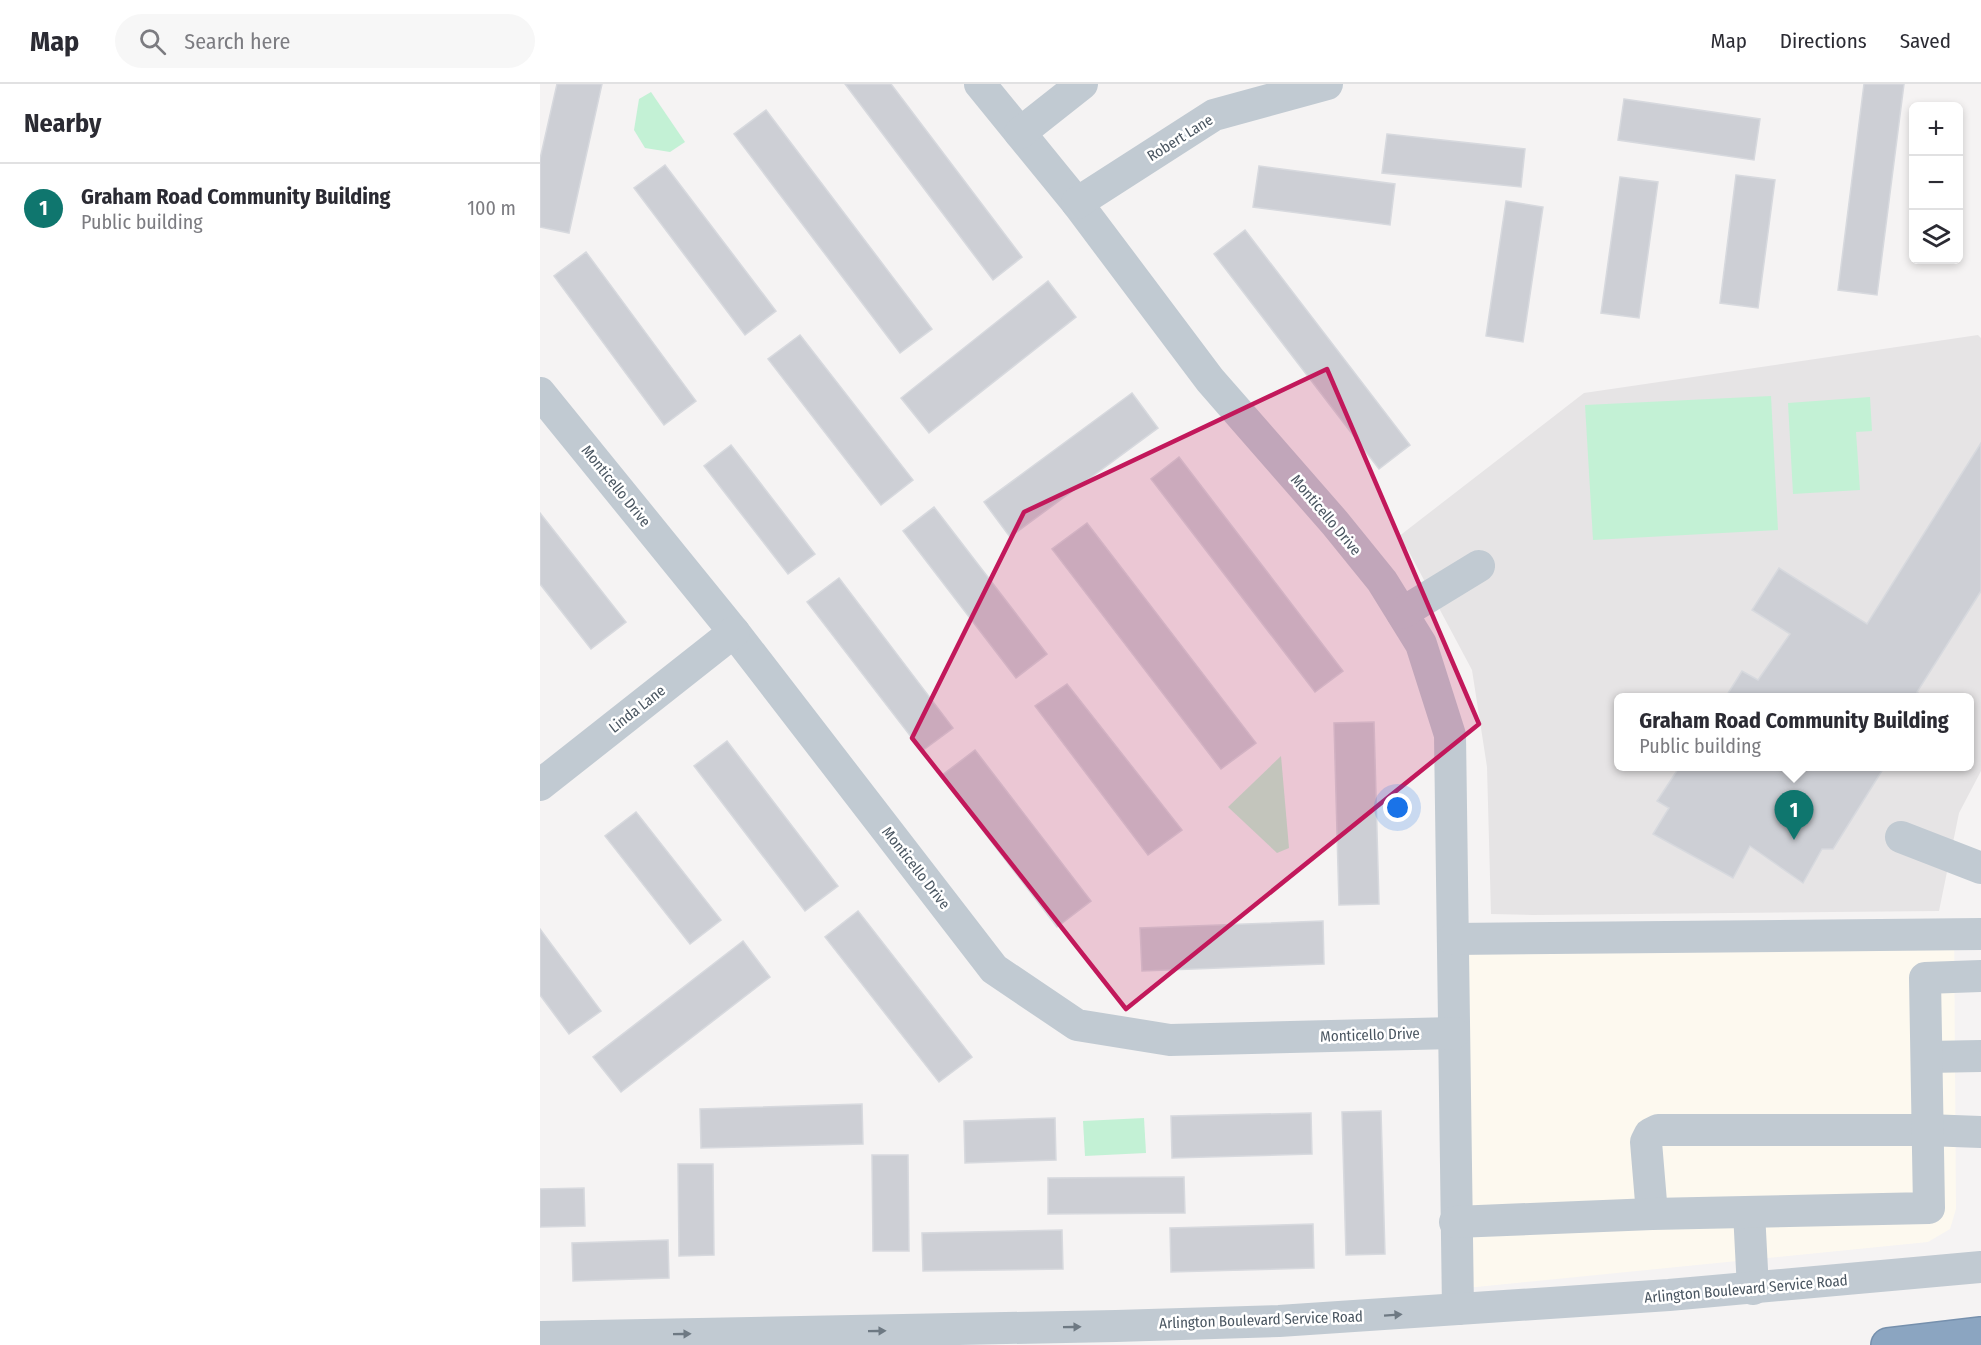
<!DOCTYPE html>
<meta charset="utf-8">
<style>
body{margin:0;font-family:"Fira Sans Condensed",sans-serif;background:#f7f7f7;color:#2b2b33}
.controls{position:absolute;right:18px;top:18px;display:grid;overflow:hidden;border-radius:9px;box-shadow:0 3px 9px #0003}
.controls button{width:54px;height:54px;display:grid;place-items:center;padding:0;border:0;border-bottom:2px solid #e1e1e2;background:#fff;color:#2b2b33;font:30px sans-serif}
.you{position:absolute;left:858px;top:724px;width:21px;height:21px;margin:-15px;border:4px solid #fff;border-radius:50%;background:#1a73e8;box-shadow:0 0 0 9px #1a73e833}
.badge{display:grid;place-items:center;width:39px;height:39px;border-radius:50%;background:#0f766e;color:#fff;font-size:20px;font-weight:700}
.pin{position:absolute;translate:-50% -50px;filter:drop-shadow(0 2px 3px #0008)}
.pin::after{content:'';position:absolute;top:32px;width:21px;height:18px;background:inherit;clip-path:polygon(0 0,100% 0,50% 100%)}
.popup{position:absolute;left:1074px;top:609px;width:360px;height:78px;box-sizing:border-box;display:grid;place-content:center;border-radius:9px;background:#fff;filter:drop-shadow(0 2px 4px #0005);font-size:20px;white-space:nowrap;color:#7c7c81}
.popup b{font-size:22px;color:#2b2b33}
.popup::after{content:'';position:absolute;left:50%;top:100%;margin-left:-12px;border:12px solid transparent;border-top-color:#fff}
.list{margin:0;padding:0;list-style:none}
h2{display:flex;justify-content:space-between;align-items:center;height:78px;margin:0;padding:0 24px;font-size:26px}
h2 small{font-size:20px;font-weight:400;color:#7c7c81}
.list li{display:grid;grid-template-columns:39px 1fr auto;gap:18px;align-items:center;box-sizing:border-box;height:90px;padding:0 24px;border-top:2px solid #e1e1e2}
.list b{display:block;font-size:22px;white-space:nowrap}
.list p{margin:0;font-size:20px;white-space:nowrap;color:#7c7c81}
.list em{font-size:20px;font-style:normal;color:#7c7c81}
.icon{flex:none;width:33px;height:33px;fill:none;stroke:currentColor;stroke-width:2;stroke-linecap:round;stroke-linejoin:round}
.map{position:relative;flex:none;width:1441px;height:1261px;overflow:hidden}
header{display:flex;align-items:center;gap:36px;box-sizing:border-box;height:84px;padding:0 30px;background:#fff;border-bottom:2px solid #e1e1e2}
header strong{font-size:28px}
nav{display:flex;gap:33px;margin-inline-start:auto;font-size:21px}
.search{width:420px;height:54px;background:#f7f7f7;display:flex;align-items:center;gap:15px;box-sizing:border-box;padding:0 21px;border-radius:33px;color:#7c7c81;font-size:22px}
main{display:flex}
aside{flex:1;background:#fff}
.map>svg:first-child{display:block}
</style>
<header>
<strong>Map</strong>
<div class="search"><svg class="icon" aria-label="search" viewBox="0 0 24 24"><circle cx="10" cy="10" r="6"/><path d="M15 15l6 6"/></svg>Search here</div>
<nav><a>Map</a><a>Directions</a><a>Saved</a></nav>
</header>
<main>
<aside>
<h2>Nearby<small></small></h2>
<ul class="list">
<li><span class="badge">1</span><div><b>Graham Road Community Building</b><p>Public building</p></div><em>100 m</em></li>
</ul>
</aside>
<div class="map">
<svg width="1441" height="1261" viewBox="0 0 1441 1261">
<rect width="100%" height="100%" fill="#f5f3f3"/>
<polygon fill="#fdf9ef" points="1414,835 1416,1125 1410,1145 1388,1158 916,1205 912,843"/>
<path fill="#e6e4e5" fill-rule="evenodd" d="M1438 251 1441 254V687L1419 729 1399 827 993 831 951 830 947 683 932 586 868 466 858 453 1044 309ZM1078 614H1430V682H1078Z"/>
<g fill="#c3f1d5">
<polygon points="111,8 145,58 130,68 105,64 94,46 99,15"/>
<polygon points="1231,312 1238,446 1053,456 1045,321"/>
<polygon points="1330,313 1332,347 1316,348 1320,406 1253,410 1248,319"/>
<polygon points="741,672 749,764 737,769 688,723"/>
<polygon points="604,1034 606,1069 545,1072 543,1037"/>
</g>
<g fill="#cdcfd5" stroke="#d7d9de" stroke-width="1.5">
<polygon points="17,0 62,0 29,149 0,143 0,75"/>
<polygon points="305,0 351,0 482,173 453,196"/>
<polygon points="1324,0 1364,0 1337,211 1298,206"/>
<polygon points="1084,15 1220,35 1214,76 1078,56"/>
<polygon points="226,26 392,245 360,269 194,50"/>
<polygon points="847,50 985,65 981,103 842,89"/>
<polygon points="125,81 236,227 205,251 94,104"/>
<polygon points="719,82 855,100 850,141 713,123"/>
<polygon points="1196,91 1235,96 1218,224 1180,219"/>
<polygon points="1080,93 1118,98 1099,234 1061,229"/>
<polygon points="966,117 1003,123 983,258 946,252"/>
<polygon points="705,146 870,361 839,385 674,170"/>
<polygon points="46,168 156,317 124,341 14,192"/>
<polygon points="508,197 536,233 389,349 361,314"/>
<polygon points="260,251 373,396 341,421 228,275"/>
<polygon points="592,309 618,344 470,453 444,418"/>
<polygon points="1441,359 1441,507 1377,608 1384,614 1185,614 1202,587 1218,596 1250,550 1212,526 1239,484 1327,540"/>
<polygon points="191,361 275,470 248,490 164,382"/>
<polygon points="639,373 803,587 775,608 611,395"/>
<polygon points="394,423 507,570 476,594 363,447"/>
<polygon points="0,429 86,538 51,565 0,500"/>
<polygon points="547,439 716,659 681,685 512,465"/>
<polygon points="299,494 413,644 382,667 267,518"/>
<polygon points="527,600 642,746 608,771 495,622"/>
<polygon points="834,638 839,820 799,821 794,639"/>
<polygon points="187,657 298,802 265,827 154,682"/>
<polygon points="435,666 551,817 517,843 401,692"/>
<polygon points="1140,682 1345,682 1293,765 1282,765 1263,799 1210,762 1193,794 1113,750 1129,724 1117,717"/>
<polygon points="96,728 181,836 150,860 65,752"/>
<polygon points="318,827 432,973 399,998 285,853"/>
<polygon points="783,837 784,880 602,887 600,844"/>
<polygon points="0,845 61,927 29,950 0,911"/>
<polygon points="203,857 230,893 81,1008 53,973"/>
<polygon points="322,1020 323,1060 161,1064 160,1025"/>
<polygon points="841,1027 845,1170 806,1171 802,1028"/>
<polygon points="771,1029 772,1070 632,1074 631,1032"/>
<polygon points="515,1034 516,1076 425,1079 424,1037"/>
<polygon points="332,1071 368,1071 369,1167 333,1167"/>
<polygon points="138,1080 173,1080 174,1171 139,1172"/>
<polygon points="644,1093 645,1129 508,1130 508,1094"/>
<polygon points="44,1104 45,1142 0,1143 0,1105"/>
<polygon points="773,1140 774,1184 631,1188 630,1144"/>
<polygon points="522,1146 523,1185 383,1187 382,1149"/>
<polygon points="128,1156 129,1194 33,1197 32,1159"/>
</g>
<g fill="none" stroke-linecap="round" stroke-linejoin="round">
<g stroke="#7690ad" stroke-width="36">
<polyline id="highway" points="1348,1261 1441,1250"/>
</g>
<g stroke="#c1cad2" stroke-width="32">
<polyline points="440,0 537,119 670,296 795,439 842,497 881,560 910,651 918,1225"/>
<polyline points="480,49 542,0"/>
<polyline points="537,119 674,31 787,0"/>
<polyline points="0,309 194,548 454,885 537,941 630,956 914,949"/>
<polyline points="862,529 939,482"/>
<polyline points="0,701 194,548"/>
<polyline points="1361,753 1441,784"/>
<polyline points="913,855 1441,850"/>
<polyline points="1387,973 1441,972"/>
<polyline points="1209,1128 1213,1205"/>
<polyline points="1112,1130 1106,1058 1110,1050 1118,1046 1387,1046 1441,1048"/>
<polyline points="915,1138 1112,1130 1389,1124 1385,894 1441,892"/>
<polyline points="0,1253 576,1242 739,1237 1129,1211 1441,1183"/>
</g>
<use href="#highway" stroke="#8ba5c1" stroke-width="33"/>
</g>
<defs><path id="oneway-solid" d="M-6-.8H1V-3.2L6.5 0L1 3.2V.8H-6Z" transform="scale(1.5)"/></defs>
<g fill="#6e7983">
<use href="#oneway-solid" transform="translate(853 1231) rotate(-4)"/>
<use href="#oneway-solid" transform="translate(532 1243) rotate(-1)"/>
<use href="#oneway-solid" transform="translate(337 1247) rotate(-1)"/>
<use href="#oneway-solid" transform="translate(142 1250) rotate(-1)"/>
</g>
<path fill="#c2185b" fill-opacity="0.2" stroke="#c2185b" stroke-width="4.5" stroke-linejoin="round" d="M787 285 939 640 586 925 372 654 484 428Z"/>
<g text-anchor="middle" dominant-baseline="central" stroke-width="5" stroke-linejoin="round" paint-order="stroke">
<g font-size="15" fill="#4a5661" stroke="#fff">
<text transform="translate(640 54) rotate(-32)">Robert Lane</text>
<text transform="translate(76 402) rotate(51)">Monticello Drive</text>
<text transform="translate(786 431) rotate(50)">Monticello Drive</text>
<text transform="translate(97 625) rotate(-38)">Linda Lane</text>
<text transform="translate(376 784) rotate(52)">Monticello Drive</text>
<text transform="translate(830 951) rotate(-2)">Monticello Drive</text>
<text transform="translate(1206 1205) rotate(-5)">Arlington Boulevard Service Road</text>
<text transform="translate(721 1236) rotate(-2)">Arlington Boulevard Service Road</text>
</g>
</g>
</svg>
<div class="controls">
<button>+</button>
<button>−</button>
<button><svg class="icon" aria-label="layers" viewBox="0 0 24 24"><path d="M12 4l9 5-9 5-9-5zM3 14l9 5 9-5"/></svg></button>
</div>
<div class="you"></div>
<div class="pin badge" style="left:1254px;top:756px">1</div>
<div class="popup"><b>Graham Road Community Building</b>Public building</div>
</div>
</main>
